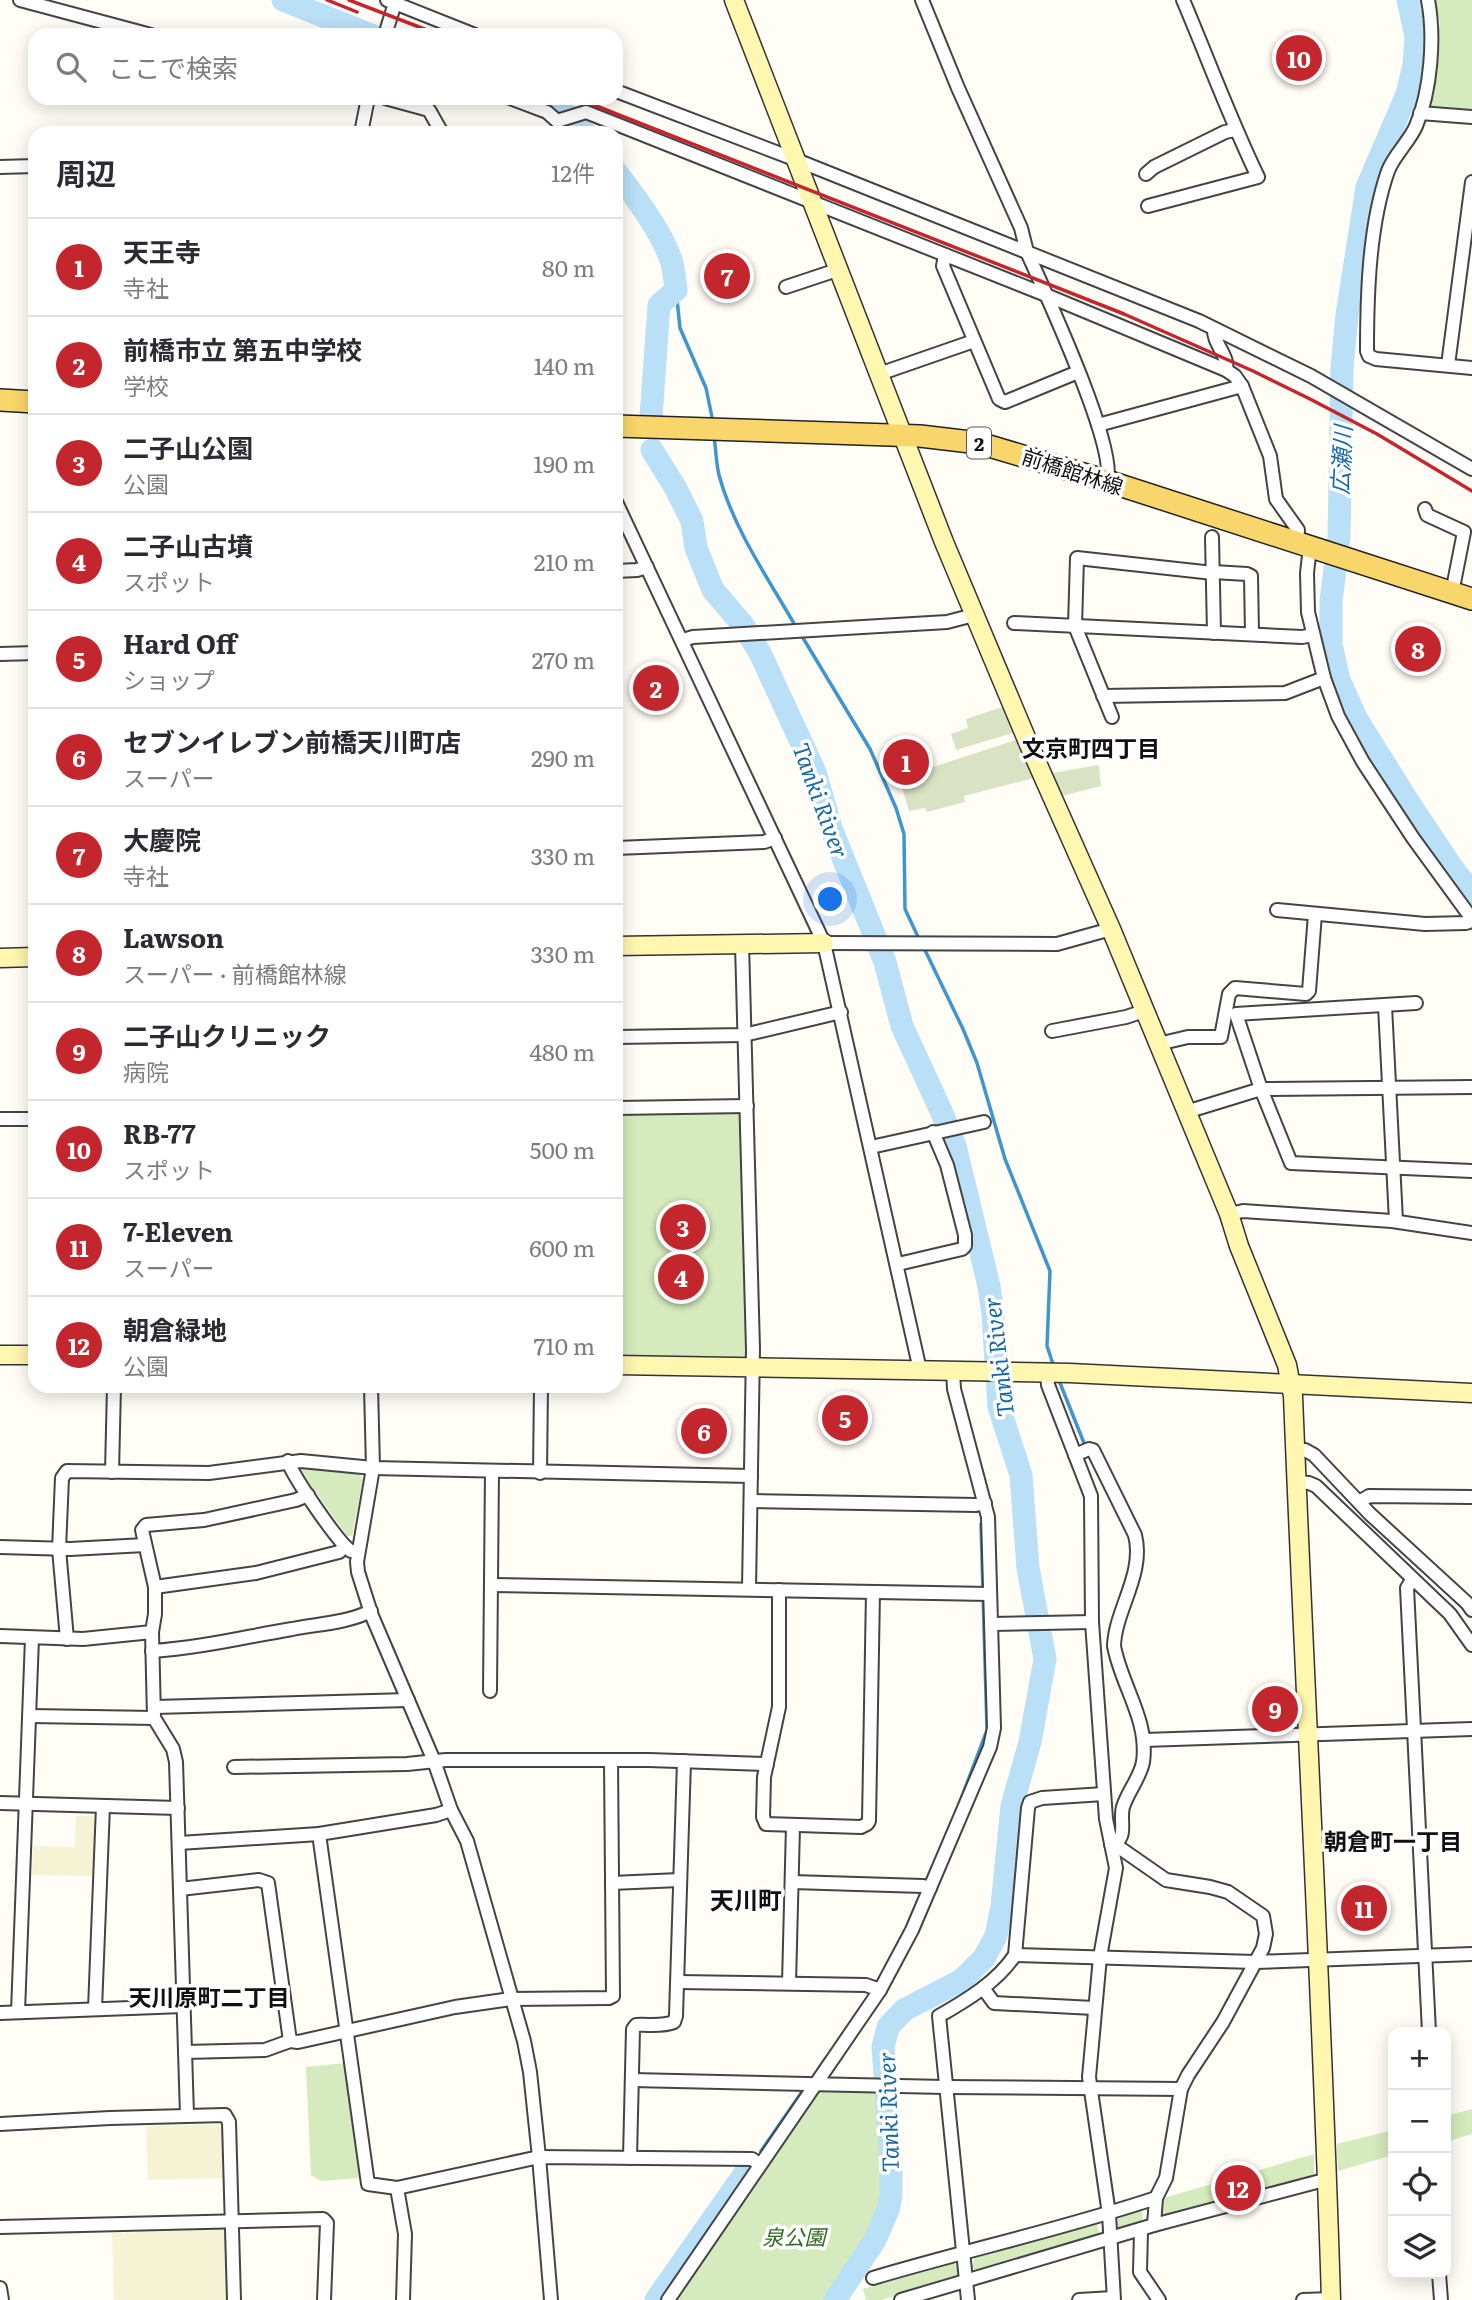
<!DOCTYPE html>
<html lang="ja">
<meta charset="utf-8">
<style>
body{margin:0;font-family:Literata,"Noto Sans JP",serif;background:#f2f2f3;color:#2b2b33}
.controls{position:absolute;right:21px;bottom:21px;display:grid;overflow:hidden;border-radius:14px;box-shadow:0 4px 18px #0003}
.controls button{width:63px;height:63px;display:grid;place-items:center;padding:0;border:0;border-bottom:2px solid #e1e1e2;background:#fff;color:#2b2b33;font:35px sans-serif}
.you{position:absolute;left:831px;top:900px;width:24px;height:24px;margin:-18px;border:5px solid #fff;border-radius:50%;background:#1a73e8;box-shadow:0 0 0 10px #1a73e833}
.badge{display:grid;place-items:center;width:46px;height:46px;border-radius:50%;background:#c4262e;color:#fff;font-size:23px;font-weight:700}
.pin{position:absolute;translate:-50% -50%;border:4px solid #fff;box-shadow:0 2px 7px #0006}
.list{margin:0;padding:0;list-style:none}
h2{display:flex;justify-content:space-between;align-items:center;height:91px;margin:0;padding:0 28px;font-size:30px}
h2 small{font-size:23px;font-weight:400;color:#7c7c81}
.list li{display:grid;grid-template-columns:46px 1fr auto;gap:21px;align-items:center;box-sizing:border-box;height:98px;padding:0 28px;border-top:2px solid #e1e1e2}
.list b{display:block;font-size:26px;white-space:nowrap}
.list p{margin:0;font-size:23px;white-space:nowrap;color:#7c7c81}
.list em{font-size:23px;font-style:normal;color:#7c7c81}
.icon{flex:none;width:38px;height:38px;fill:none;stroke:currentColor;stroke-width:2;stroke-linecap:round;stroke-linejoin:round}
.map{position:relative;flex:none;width:1472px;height:2300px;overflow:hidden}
.search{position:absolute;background:#fff;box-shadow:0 4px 18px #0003;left:28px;top:28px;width:595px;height:77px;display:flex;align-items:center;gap:18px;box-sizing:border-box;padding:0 24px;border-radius:21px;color:#7c7c81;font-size:26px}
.panel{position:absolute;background:#fff;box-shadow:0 4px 18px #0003;left:28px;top:126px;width:595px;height:1267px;border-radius:21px}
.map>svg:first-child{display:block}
</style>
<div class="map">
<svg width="1472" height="2300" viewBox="0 0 1472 2300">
<rect width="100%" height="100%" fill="#fffdf5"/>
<g fill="#f6f3d4">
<polygon points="76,1816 94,1816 100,1820 98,1876 32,1875 33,1846 75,1847"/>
<polygon points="220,2124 225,2129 227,2178 148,2180 146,2126"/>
<polygon points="223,2229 229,2235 231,2300 114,2300 112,2233"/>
</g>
<g fill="#d5ebbd">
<polygon points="1435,0 1472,0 1472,115 1430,108 1429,100 1440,23"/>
<polygon points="747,1106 753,1367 616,1365 616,1108"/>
<polygon points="302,1467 358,1473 363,1479 352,1536 347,1536 300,1470"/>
<polygon points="346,2063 362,2171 360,2178 321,2181 311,2175 306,2067"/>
<path d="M816 2089 875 2091C878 2132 890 2182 875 2221 865 2249 843 2275 826 2300H675Z"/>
<polygon points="1472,2109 1472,2134 1446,2142 1446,2116"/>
<polygon points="1393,2130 1393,2155 1338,2171 1337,2144"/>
<polygon points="1314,2154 1314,2178 1162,2220 1164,2198"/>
<path d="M1142 2209 1143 2219C1135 2228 1126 2230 1115 2226L1120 2215Z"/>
<polygon points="1097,2222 1099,2237 978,2272 972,2268 975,2256"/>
<polygon points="953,2263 958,2266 959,2274 954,2279 881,2300 866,2300 863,2289"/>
</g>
<g fill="#d9e3c4">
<polygon points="1005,706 1016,732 956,750 951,734 968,728 966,719"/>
<polygon points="1019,739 1034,778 964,796 965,802 927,812 925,808 909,811 900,781 927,772 927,769"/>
<polygon points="1099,765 1101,786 1062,796 1052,773"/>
</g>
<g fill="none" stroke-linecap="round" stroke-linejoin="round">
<g stroke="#3f96cf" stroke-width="3.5">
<polyline points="676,290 680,328 706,388 713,422"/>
<path d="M714 437C716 449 716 463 719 475 734 530 768 578 796 627"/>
<polyline points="800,633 870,749 896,808 904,834 905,909 919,939"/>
<polyline points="923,946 963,1029 977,1063 1005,1159 1050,1271 1047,1346 1054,1367"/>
<polyline points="1058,1378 1084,1443"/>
<polyline points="958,1807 987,1730 981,1524"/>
<polyline points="811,2080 826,2058"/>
<polyline points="761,2151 806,2086"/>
</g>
<g stroke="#b9e0f7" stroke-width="23">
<polyline points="283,0 371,35"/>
<polyline points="1408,0 1416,36 1414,65 1407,94 1367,187 1347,315 1342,368 1339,538 1331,601 1331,644 1339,680 1356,718 1411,806 1451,866 1472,893"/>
<polyline points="538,98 557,105 585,133"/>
<path d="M616 172C635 196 663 233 672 263 674 272 675 281 676 290L659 305 651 417"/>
<polyline points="652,450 675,487 692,521 696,548 713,590 743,625 760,653 815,772 831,828 885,962 902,1026 942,1113 955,1146 989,1286 993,1315 999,1407 1021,1475 1028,1568 1045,1659 1030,1742 1012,1806 1002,1906 996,1936 984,1958 962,1980 904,2010 888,2027 883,2047 891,2161 891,2196 888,2210 875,2240 835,2300"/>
<polyline points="656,2300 745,2173"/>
</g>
<g stroke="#444" stroke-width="16">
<g id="street">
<polyline points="20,0 151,35"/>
<polyline points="387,0 475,35"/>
<path d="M922 0 958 88 1021 228 1027 252C1045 292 1117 446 1107 481"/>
<path d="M1428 0C1435 37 1431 91 1416 126 1409 142 1394 155 1388 171 1369 225 1367 294 1367 351L1369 356 1376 359 1472 368"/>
<polyline points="385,35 395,3"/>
<polyline points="616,91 794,159 1199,321 1311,376 1472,469"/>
<polyline points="385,98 429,110 442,133"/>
<polyline points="510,98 547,112 557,121 586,112 1046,295 1226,370 1235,376 1242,386 1270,456 1276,499 1298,530 1297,543"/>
<polyline points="1420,113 1472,117"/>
<polyline points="361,133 368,98"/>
<polyline points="0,167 35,166"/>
<polyline points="1146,174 1154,167 1225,132 1235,130"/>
<path d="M1148 206 1258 177C1230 119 1208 59 1183 0"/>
<polyline points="945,255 943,266 999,399 1005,402 1078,372"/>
<polyline points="786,287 837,270"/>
<path d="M1214 329C1213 344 1229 355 1226 370"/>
<polyline points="1448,365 1472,182"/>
<polyline points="879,374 974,341"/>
<polyline points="1098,425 1242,386"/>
<polyline points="616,502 824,943 920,1370"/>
<polyline points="1425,509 1427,515 1464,532 1452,593"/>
<polyline points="1212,537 1214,633"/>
<polyline points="1310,547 1307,573 1308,612 1324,678 1338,716 1363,762 1413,838 1472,919"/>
<polyline points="616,571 637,570 647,567"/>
<polyline points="1213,572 1247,574 1251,576 1252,634"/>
<polyline points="1014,623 1302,637 1313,635"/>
<polyline points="683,640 693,637 947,622 974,615"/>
<polyline points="0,654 35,653"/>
<polyline points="1103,696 1285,693 1324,678"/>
<polyline points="1112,717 1075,626 1077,558 1213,573"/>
<polyline points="616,848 764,842 775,838"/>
<polyline points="1277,910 1425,924 1466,923 1472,921"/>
<polyline points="824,943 1057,944 1111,929"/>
<polyline points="742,944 753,1349 749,1589"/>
<polyline points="1416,1003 1236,1014 1261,1089 1291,1163 1472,1171"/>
<polyline points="1385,1006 1396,1221"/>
<polyline points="1052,1031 1126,1017 1144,1011"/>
<polyline points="616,1037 744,1035 841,1012"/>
<polyline points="1158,1044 1188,1037 1221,1037 1229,994 1235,988 1306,994 1309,991 1315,914"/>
<polyline points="616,1108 747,1106"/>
<polyline points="1186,1112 1261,1089 1472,1087"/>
<polyline points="0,1119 35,1119"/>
<polyline points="871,1147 984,1122"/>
<polyline points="1229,1214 1243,1211 1392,1221 1472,1233"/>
<polyline points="898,1264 962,1249 965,1246 965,1235 947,1165 933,1132"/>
<polyline points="1047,1373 1048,1385 1091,1496 1092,1622 1106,1819 1116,1868 1100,1957 1089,2077 1109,2214 1114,2300"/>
<polyline points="371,1386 373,1468 357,1562 358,1572 372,1616 434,1761 451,1810 467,1841 524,2041 530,2072 539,2157 551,2300"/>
<polyline points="1295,1450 1305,1450 1314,1455 1370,1514 1467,1603 1472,1610"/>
<path d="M1075 1455 1089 1449 1093 1450 1135 1535C1145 1574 1115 1610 1114 1646 1121 1685 1149 1720 1143 1762 1140 1778 1128 1791 1123 1807 1119 1820 1129 1840 1111 1844"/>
<path d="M288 1461C292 1475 339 1544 351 1551"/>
<polyline points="112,1472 114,1386"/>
<polyline points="540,1473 541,1386"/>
<polyline points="1296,1482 1309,1483 1316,1486 1450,1614 1472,1645"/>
<polyline points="751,1501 976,1505 985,1503"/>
<polyline points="1359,1502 1369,1496 1472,1497"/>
<polyline points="0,1547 70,1549 145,1545"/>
<polyline points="1412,1580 1407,1588 1429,2032"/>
<polyline points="491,1585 990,1594"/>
<polyline points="155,1587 256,1573 339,1552 344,1547"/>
<polyline points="779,1590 779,1707 764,1777 763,1817 766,1824 861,1827 867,1824 869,1821 873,1592"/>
<polyline points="991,1624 1092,1622"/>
<polyline points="0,1636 83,1639 152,1632"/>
<polyline points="67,1639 59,1549 62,1478 67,1471 209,1473 301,1461 373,1468 751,1476"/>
<path d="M152 1651C199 1648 245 1637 292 1629 317 1624 347 1623 371 1611"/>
<polyline points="490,1691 492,1471"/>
<polyline points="155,1707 408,1700"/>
<polyline points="30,1716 154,1718"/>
<polyline points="1144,1740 1472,1729"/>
<polyline points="234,1767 407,1764 446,1760 649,1760 767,1764"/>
<polyline points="0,1803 178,1808"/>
<polyline points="319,1834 368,2184 397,2188 539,2157 752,2159 759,2164"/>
<polyline points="179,1843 319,1834 436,1815 451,1810"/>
<polyline points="1111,1844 1120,1848 1166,1880 1210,1887 1228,1892 1263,1916 1266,1934 1263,1948 1223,2022 1188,2075 1181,2089 1166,2178 1156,2198 1154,2225"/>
<polyline points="792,1882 923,1886 930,1888"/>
<polyline points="612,1883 679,1880"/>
<polyline points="180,1889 259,1880 268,1883 290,2041"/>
<polyline points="1015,1955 1255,1962 1472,1954"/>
<polyline points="678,1982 866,1985 880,1990"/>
<polyline points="789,1983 793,1826"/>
<polyline points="983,1988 994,2003 1094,2008"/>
<polyline points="95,2009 103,1806"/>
<polyline points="18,2012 32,1638"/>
<polyline points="0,2013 183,2006"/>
<polyline points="185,2052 265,2050 290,2041 298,2042 455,2007 511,1999 609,1998 613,1996 611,1760"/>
<polyline points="632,2080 945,2087 1181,2089"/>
<polyline points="187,2115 176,1762 173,1749 154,1718 152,1632 155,1614 155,1587 142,1530 146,1525 204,1520 296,1500 308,1495"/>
<polyline points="0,2124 110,2118 225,2115 229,2122 234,2300"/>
<path d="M630 2158 633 2029 636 2025C648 2024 662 2027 674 2022L676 2016 684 1761"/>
<polyline points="397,2188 405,2234 403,2300"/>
<polyline points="0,2227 323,2219 327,2223 324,2300"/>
<polyline points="1141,2231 1140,2272 1159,2300"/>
<polyline points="1439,2274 1441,2300"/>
<path d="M873 2278C967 2250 1063 2229 1156 2198"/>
<polyline points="0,2288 2,2300"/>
<polyline points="668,2300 880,1990 912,1930 990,1747 994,1728 988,1517 954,1389 953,1371"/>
<polyline points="901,2300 1154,2225 1328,2179"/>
<path d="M968 2300 939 2016C967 2000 997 1982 1015 1955L1028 1808 1030 1802 1042 1798 1104 1794"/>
<polyline points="1079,2300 1113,2298"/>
<polyline points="1303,2300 1331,2299"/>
</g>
</g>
<g stroke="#333" stroke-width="21">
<g id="secondary">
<path d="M734 0 944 542 1030 747 1111 929 1229 1214 1239 1246 1287 1365 1293 1396C1305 1697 1322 1998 1331 2300"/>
<polyline points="616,946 824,943"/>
<polyline points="0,958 35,957"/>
<polyline points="0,1355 35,1355"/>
<polyline points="616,1365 1070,1373 1472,1393"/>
</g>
</g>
<g stroke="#222" stroke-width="24">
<g id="primary">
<polyline points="0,400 35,402"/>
<polyline points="616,426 920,436 979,443 1107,481 1472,599"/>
</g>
</g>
<use href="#street" stroke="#fff" stroke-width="12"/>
<use href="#secondary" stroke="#fff6b0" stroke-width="18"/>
<use href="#primary" stroke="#f9d66b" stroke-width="21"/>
<g stroke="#c4262e" stroke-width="3.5">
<polyline points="327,0 357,12"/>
<polyline points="349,0 440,35"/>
<polyline points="576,98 1124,314 1253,371 1310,399 1377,434 1472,491"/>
</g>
</g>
<g text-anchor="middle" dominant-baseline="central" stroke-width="7" stroke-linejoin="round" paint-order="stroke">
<rect fill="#fff" stroke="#585858" stroke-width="2" x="967" y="427.5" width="24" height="31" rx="5"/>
<g font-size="19" font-weight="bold" fill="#111">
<text x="979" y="443">2</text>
</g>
<g font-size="21" fill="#111" stroke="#fff">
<text transform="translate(1073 470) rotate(18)">前橋館林線</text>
</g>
<g font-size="21" font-style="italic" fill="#2f6b1f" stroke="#fff">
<text x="794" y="2235">泉公園</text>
</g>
<g font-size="23" font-style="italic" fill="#1768a6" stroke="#fff">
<text transform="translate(1340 460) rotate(-87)">広瀬川</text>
<text transform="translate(822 800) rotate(70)">Tanki River</text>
<text transform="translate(997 1357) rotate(-97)">Tanki River</text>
<text transform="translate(887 2112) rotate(-92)">Tanki River</text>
</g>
<g font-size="23" font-weight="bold" fill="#111" stroke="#fff">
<text x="1091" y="747">文京町四丁目</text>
<text x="1393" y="1840">朝倉町一丁目</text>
<text x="209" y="1996">天川原町二丁目</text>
</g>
<g font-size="24" font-weight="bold" fill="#111" stroke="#fff">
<text x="746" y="1898">天川町</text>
</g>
</g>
</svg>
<div class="controls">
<button>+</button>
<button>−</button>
<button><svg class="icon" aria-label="locate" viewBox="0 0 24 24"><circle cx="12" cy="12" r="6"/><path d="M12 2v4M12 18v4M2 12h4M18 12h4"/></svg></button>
<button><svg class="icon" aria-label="layers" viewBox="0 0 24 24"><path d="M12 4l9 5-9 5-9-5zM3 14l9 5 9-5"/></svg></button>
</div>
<div class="you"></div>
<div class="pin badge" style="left:906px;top:762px">1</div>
<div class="pin badge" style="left:656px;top:688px">2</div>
<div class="pin badge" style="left:683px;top:1227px">3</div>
<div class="pin badge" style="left:681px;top:1277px">4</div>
<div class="pin badge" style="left:845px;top:1418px">5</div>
<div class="pin badge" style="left:704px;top:1431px">6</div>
<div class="pin badge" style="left:727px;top:276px">7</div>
<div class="pin badge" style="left:1418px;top:649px">8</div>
<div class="pin badge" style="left:1275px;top:1709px">9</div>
<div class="pin badge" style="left:1299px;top:58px">10</div>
<div class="pin badge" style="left:1364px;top:1908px">11</div>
<div class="pin badge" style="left:1238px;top:2188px">12</div>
<div class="search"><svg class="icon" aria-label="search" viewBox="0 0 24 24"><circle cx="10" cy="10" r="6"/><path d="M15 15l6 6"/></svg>ここで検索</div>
<section class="panel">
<h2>周辺<small>12件</small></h2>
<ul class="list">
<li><span class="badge">1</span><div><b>天王寺</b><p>寺社</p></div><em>80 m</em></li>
<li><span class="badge">2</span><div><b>前橋市立 第五中学校</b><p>学校</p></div><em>140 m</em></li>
<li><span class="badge">3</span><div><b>二子山公園</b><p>公園</p></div><em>190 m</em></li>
<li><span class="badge">4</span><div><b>二子山古墳</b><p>スポット</p></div><em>210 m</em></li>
<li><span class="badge">5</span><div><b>Hard Off</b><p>ショップ</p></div><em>270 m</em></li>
<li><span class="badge">6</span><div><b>セブンイレブン前橋天川町店</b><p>スーパー</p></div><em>290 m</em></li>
<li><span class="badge">7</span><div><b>大慶院</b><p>寺社</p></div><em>330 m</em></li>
<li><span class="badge">8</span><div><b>Lawson</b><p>スーパー · 前橋館林線</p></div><em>330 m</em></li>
<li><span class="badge">9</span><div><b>二子山クリニック</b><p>病院</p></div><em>480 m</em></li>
<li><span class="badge">10</span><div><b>RB-77</b><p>スポット</p></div><em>500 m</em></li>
<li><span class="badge">11</span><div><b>7-Eleven</b><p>スーパー</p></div><em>600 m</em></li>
<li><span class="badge">12</span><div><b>朝倉緑地</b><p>公園</p></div><em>710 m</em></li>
</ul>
</section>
</div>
